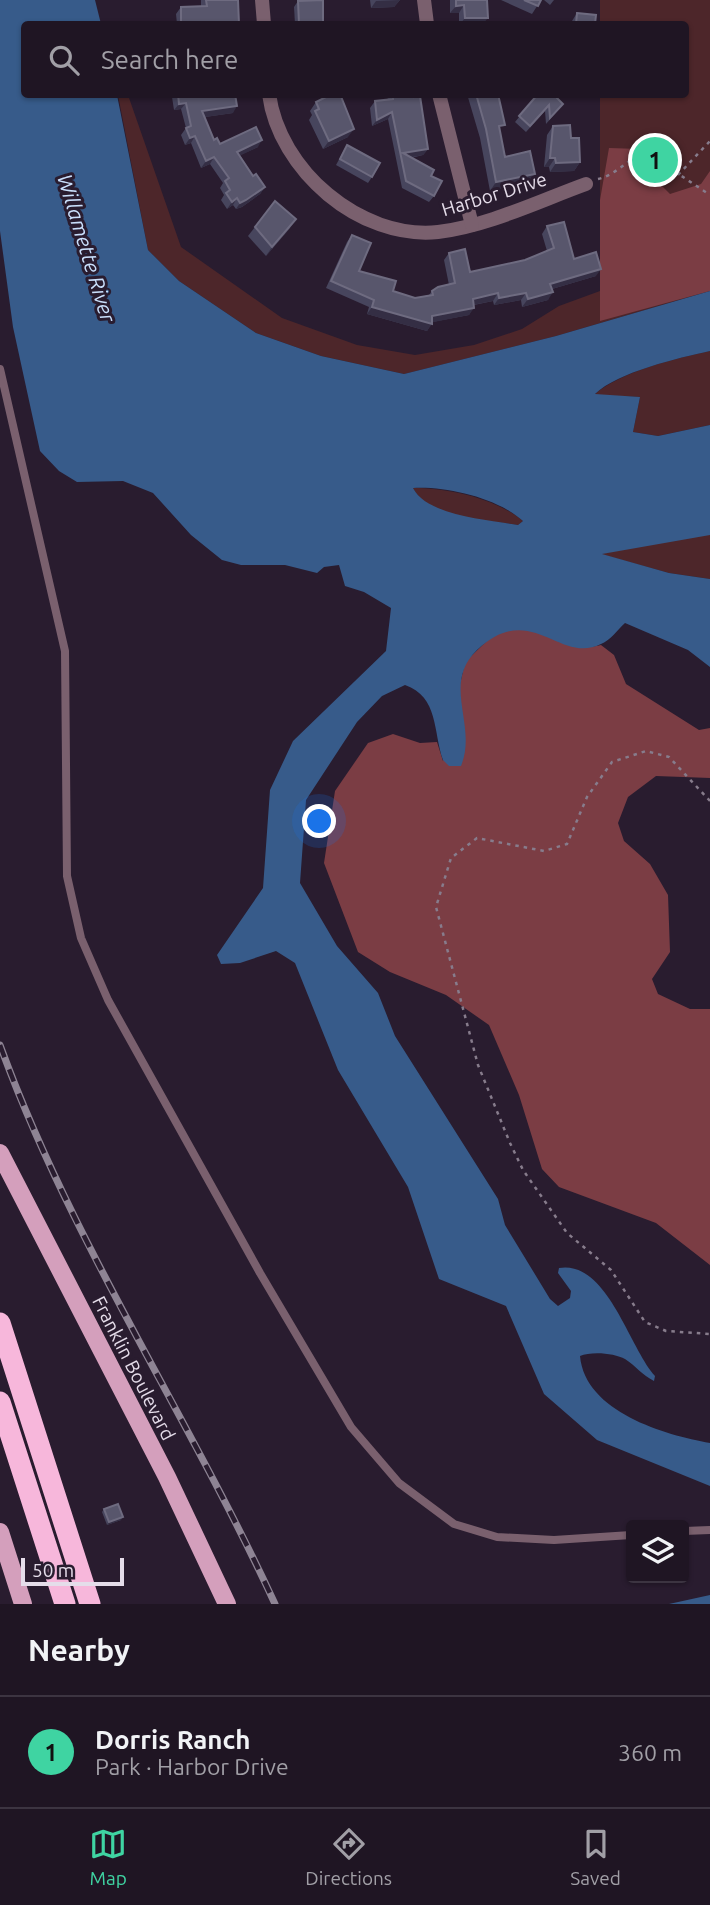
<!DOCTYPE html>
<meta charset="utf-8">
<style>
body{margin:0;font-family:Ubuntu,sans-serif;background:#271e2b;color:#f1f3f6}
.controls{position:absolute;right:21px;bottom:21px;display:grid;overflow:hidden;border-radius:7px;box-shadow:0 2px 5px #0004}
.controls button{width:63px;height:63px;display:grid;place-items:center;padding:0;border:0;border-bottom:2px solid #3c3441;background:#1f1523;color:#f1f3f6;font:35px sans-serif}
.scale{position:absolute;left:21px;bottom:18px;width:103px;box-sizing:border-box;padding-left:7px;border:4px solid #e5ddea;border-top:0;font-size:19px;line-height:24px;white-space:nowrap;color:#e5ddea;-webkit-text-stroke:5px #291c2f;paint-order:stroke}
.you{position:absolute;left:320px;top:822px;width:24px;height:24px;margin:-18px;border:5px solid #fff;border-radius:50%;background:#1a73e8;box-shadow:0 0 0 10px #1a73e833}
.badge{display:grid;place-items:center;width:46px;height:46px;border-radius:50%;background:#3fd4a2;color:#111;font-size:23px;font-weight:700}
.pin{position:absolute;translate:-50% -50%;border:4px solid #fff;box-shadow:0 2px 7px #0006}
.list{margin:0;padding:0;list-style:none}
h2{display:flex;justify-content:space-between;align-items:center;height:91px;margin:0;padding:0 28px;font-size:30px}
h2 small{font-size:23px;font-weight:400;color:#a19fa6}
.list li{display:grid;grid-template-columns:46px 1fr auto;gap:21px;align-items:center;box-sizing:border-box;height:112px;padding:0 28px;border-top:2px solid #3c3441}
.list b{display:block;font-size:26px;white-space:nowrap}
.list p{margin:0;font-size:23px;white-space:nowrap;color:#a19fa6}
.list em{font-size:23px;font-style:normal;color:#a19fa6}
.icon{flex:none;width:38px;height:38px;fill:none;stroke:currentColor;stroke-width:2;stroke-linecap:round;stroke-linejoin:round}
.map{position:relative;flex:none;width:710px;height:1604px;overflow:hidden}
.search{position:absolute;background:#1f1523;box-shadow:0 2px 5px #0004;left:21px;right:21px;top:21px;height:77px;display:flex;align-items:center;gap:18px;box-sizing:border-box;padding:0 24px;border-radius:7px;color:#a19fa6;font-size:26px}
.sheet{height:203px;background:#1f1523}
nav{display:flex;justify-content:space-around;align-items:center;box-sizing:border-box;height:98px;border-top:2px solid #3c3441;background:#1f1523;font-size:19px;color:#a19fa6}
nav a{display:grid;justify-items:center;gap:4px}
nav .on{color:#3fd4a2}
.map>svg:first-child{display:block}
</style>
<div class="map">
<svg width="710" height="1604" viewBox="0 0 710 1604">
<rect width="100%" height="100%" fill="#291c2f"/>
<g fill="#4d262a">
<polygon points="600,0 710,0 710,291 556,336 404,374 321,356 256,333 179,281 148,250 118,95 128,95 181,247 282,318 357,345 415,355 474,345 522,329 559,306 600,291 600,95 686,94 686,24 600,24"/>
<path d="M710 351V425L658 436 633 432 640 397 594 395C619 372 677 358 710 351Z"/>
<path d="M413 488C448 488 495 498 523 521L518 525C487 520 429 519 413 488Z"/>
<polygon points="706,534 710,535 710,579 669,573 600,554"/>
</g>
<g fill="#7b3d44">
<polygon points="609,148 640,149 649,173 670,194 701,184 710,171 710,291 600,321 600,200"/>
<path d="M504 630C512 630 520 629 528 630 553 635 575 652 601 645L614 655 626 684 699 730 710 728V778L656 776 628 797 618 823 624 841 650 864 668 895 670 952 652 979 658 994 690 1009H710V1265L656 1223 559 1187 542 1169 519 1095 489 1025 446 995 390 972 358 952 324 863 335 791 368 743 393 734 420 743 437 742 443 761 465 662 493 635Z"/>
</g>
<g fill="#375b8a" fill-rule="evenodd">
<path d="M0 0H95L101 24H24V94L117 95 148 250 179 281 256 333 321 356 404 374 556 336 710 291V351C678 358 618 372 595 394L640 397 633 432 658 436 710 425V535L602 554 669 573 710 579V667L688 650 625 623C617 630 611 640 601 644 559 665 531 599 477 650 441 685 478 725 461 766H449L443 760C433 732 439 697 405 685L382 696 357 722 306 800 300 883 337 946 378 993 395 1036 498 1199 505 1225 550 1299 558 1306 570 1298 571 1291 558 1273 559 1268C607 1260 629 1347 655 1376L654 1381C642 1375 636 1366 625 1359 615 1353 591 1351 580 1356 585 1412 665 1435 710 1443V1486L597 1440 544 1394 506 1306 439 1279 408 1187 338 1070 295 963 276 951 240 963 221 964 217 955 263 888 270 790 293 741 386 651 391 608 364 592 345 586 339 565 324 567 317 573 285 565H241L222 560 191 535 153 493 123 481 77 482 59 471 40 451 13 327 0 231ZM413 488C446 486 498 498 523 521L518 525C490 520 427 516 413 488Z"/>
<polygon points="710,1595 710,1604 663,1604 669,1604"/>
</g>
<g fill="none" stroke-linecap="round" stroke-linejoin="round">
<g stroke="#877c8c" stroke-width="2.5" stroke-dasharray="3.5 5" stroke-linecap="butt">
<polyline points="678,175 710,141"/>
<path d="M598 179C620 174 634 151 653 150L668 167 710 195"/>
<polyline points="710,801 669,757 646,751 612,762 587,797 567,844 544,851 477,838 451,858 436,907 478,1065 510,1143 523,1170 567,1233 611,1270 645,1322 666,1331 710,1334"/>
</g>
<g stroke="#7a606e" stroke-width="8">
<polyline points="0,369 65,651 67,876 81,938 108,1000 260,1273 351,1427 399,1483 454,1524 497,1537 554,1540 631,1535"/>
<polyline points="684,1531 710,1530"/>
</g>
<g stroke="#7a606e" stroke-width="14">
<polyline points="262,0 264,24"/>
<polyline points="424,0 427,24"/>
<path d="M269 94C279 170 360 240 438 232 488 226 539 201 586 184"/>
<polyline points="439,94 472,225"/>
</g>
<g stroke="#d49fbc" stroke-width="18">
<polyline points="0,1153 167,1477 227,1604"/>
<polyline points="0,1532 23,1604"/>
</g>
<g stroke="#f7b7db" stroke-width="21">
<polyline points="0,1323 90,1604"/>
<polyline points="0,1402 65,1604"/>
</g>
<g stroke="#8e8494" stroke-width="7">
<path id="rail" d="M0 1045C71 1241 188 1415 275 1604"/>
</g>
<use href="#rail" stroke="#291c2f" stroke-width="4.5" stroke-dasharray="13" stroke-linecap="butt"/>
</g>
<g fill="#47455d">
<polygon points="201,0 238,0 239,24 177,24 176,14 181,7 201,6"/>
<polygon points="370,0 400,0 394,7 371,8"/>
<polygon points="450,0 487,0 483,24 459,24 459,13 450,13"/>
<polygon points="501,0 541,0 532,14"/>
<polygon points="544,0 554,0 550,5"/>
<polygon points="298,1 323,24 295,24 294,7"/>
<polygon points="577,13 595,24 571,24 572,21"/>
<polygon points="174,94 235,94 233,113 205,117 214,140 220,144 258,147 240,155 253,176 265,187 260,194 242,207 236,209 233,205 227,209 221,200 224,195 220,188 223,183 210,164 201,168 191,143 185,145 181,135 186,128 181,109 174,110 172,97"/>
<polygon points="387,94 414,94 428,149 423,155 411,158 431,176 434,196 429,202 402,188 388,119 372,126 370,108 375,101 388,100"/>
<polygon points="467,94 498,94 500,132 505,157 529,183 490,191 480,138"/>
<polygon points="538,94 559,109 546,124 545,111 526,132 515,122"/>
<polygon points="316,102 348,137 323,149 309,120 312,115 310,111"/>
<polygon points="553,126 571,138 580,162 574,171 550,172 549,167 544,167 547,135"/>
<polygon points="347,145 372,177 368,183 336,165"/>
<polygon points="547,226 574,259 596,276 552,289 548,300 522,307 521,300 494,305 493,301 474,305 469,315 432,322 427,331 367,314 369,307 326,288 347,242 352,235 359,271 393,291 415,298 429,295 432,291 449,285 444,260 449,253 470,272 525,260 547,251 542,234"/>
<polygon points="255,227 290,228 266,256 248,236"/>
<polygon points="104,1509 121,1520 107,1525 102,1512"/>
</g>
<g fill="#342e44">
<polygon points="400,0 394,7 371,8 376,1"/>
<polygon points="464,5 459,13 450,13 456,6"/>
<polygon points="465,18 488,18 483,24 460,24"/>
<polygon points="186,103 181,109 174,110 179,104"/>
<polygon points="237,106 233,113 198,118 202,111"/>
<polygon points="392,112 388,119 372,126 377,120"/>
<polygon points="354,129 348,137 323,149 329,141"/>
<polygon points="195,136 191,143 185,145 190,138"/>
<polygon points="262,140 258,147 233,159 237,152"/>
<polygon points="428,149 423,155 402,159 403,153"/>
<polygon points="214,157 210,164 201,168 206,161"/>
<polygon points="550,158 555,158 549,167 544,167"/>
<polygon points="580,162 574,171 550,172 556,163"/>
<polygon points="535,174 529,183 490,191 496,182"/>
<polygon points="265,187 260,194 242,207 236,209 240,203"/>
<polygon points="237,198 233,205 227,209 232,202"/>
<polygon points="296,219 290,228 266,256 272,247"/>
<polygon points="601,269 596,276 545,291 550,284"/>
<polygon points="553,292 548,300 522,307 528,299"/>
<polygon points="498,293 493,301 467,306 473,299"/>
<polygon points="526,293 521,300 494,305 499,298"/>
<polygon points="372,307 432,316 474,308 469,315 429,323 432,324 427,331 367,314"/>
<polygon points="123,1517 121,1520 107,1525 109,1522"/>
</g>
<g fill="#58566c" stroke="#6e6b80" stroke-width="2">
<polygon points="206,0 238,0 239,24 181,24 181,7 207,6"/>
<polygon points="323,0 323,24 299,24 298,1"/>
<polygon points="456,0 487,0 488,18 465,18 464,5 456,6"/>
<polygon points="524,0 541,0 538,6"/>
<polygon points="577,13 596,15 595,24 576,24"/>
<polygon points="178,94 235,94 237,106 202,111 214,140 217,138 220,144 256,127 262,140 237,152 253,176 256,174 265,187 246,200 240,203 237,198 232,202 226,193 230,190 225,181 229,178 214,157 206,161 195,136 190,138 186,128 191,126 186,103 179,104"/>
<polygon points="332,94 340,94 354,129 329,141 315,111 319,109 316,102"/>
<polygon points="393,94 414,94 414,97 420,96 428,149 403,153 434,170 431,176 442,181 434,196 406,181 392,112 377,120 375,101 393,99"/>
<polygon points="476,94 498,94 505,125 499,126 505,157 530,151 535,174 496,182 486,129"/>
<polygon points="538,94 553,94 563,104 550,118 549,105 530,126 519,116"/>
<polygon points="570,125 571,138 579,138 580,162 556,163 555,158 550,158 553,126"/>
<polygon points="347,145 380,163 372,177 340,159"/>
<polygon points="275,201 296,219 272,247 255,227"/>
<polygon points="564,222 574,259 596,252 601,269 550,284 553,292 528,299 526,293 499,298 498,293 473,299 474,308 432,316 432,324 372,307 374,300 331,281 352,235 371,243 359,271 396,281 393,291 415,298 433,295 432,291 438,287 455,283 449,253 465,249 470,272 525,260 554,248 547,226"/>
<polygon points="118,1504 123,1517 109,1522 104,1509"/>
</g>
<g text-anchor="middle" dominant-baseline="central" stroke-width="6" stroke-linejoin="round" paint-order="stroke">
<g font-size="19" fill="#e5ddea" stroke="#291c2f">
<text transform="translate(494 194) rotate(-17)">Harbor Drive</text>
<text transform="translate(134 1368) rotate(63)">Franklin Boulevard</text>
</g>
<g font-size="21" font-style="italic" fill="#c9dffc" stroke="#291c2f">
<text transform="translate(87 248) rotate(73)">Willamette River</text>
</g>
</g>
</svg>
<div class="controls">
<button><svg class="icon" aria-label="layers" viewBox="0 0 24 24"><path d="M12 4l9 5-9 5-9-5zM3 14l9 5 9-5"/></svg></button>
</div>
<div class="scale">50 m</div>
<div class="you"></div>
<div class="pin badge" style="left:655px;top:160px">1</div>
<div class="search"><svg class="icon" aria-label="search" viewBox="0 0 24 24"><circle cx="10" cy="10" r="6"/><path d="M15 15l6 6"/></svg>Search here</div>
</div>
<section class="sheet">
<h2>Nearby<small></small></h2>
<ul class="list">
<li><span class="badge">1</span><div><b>Dorris Ranch</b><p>Park · Harbor Drive</p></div><em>360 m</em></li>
</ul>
</section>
<nav>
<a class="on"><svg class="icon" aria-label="map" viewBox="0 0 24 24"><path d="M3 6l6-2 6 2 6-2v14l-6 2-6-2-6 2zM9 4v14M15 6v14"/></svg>Map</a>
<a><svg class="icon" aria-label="directions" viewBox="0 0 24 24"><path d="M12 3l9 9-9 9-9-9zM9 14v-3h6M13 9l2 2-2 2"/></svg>Directions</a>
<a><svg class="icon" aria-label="saved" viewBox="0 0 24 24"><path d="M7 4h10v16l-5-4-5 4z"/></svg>Saved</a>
</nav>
